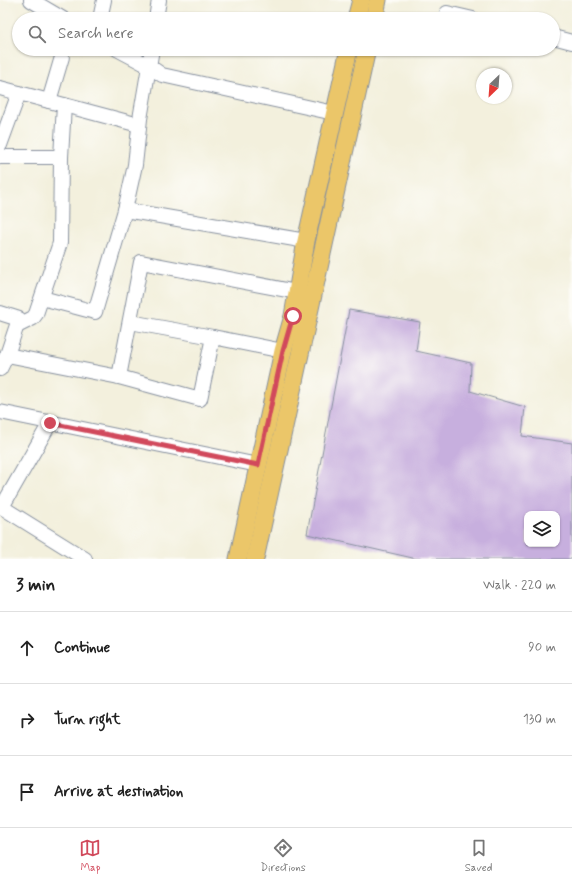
<!DOCTYPE html>
<meta charset="utf-8">
<style>
body{margin:0;font-family:Mynerve,sans-serif;background:#f6f6f6;color:#222}
.controls{position:absolute;right:12px;bottom:12px;display:grid;overflow:hidden;border-radius:8px;box-shadow:0 1px 3px #0004}
.controls button{width:36px;height:36px;display:grid;place-items:center;padding:0;border:0;border-bottom:1px solid #e0e0e0;background:#fff;color:#222;font:20px sans-serif}
.compass{position:absolute;left:476px;top:68px;width:36px;height:36px;border-radius:50%;background:#fff;box-shadow:0 1px 3px #0004;rotate:205deg}
.stop{position:absolute;width:12px;height:12px;margin:-9px;border:3px solid #d1495b;border-radius:50%;background:#fff}
.stop.end{background:#d1495b;border-color:#fff;box-shadow:0 1px 4px #0008}
.list{margin:0;padding:0;list-style:none}
h2{display:flex;justify-content:space-between;align-items:center;height:52px;margin:0;padding:0 16px;font-size:17px}
h2 small{font-size:13px;font-weight:400;color:#767676}
.list li{display:grid;grid-template-columns:26px 1fr auto;gap:12px;align-items:center;box-sizing:border-box;height:72px;padding:0 16px;border-top:1px solid #e0e0e0}
.list b{display:block;font-size:15px;white-space:nowrap}
.list em{font-size:13px;font-style:normal;color:#767676}
.icon{flex:none;width:22px;height:22px;fill:none;stroke:currentColor;stroke-width:2;stroke-linecap:round;stroke-linejoin:round}
.map{position:relative;flex:none;width:572px;height:559px;overflow:hidden}
.search{position:absolute;background:#fff;box-shadow:0 1px 3px #0004;left:12px;right:12px;top:12px;height:44px;display:flex;align-items:center;gap:10px;box-sizing:border-box;padding:0 14px;border-radius:22px;color:#767676;font-size:15px}
.sheet{height:268px;background:#fff}
nav{display:flex;justify-content:space-around;align-items:center;box-sizing:border-box;height:56px;border-top:1px solid #e0e0e0;background:#fff;font-size:11px;color:#767676}
nav a{display:grid;justify-items:center;gap:2px}
nav .on{color:#d1495b}
.map>svg:first-child{display:block}
</style>
<div class="map">
<svg width="572" height="559" viewBox="0 0 572 559">
<rect width="100%" height="100%" fill="#fdfcf7"/>
<filter id="ink" filterUnits="userSpaceOnUse"><feTurbulence type="fractalNoise" baseFrequency=".025" numOctaves="2"/><feDisplacementMap in="SourceGraphic" scale="8" xChannelSelector="R" yChannelSelector="G"/><feConvolveMatrix kernelMatrix="1 2 1 2 8 2 1 2 1" color-interpolation-filters="sRGB"/></filter>
<filter id="wash" filterUnits="userSpaceOnUse"><feTurbulence type="fractalNoise" baseFrequency=".012" numOctaves="4" result="noise"/><feDisplacementMap in="SourceGraphic" scale="16" xChannelSelector="R" yChannelSelector="G"/><feGaussianBlur stdDeviation="0.9" result="paint"/><feColorMatrix in="noise" values="0 0 0 0 0 0 0 0 0 0 0 0 0 0 0 0 0 1.4 0 .05"/><feComposite in="paint" operator="in"/></filter>
<g filter="url(#wash)">
<rect width="100%" height="100%" fill="#f3f0dd"/>
<g id="blocks">
<path fill="#c7afde" fill-rule="evenodd" d="M349 310 420 322 416 351 471 363 470 391 525 407 522 436 572 443V559H417L307 534ZM527 514H557V544H527Z"/>
</g>
</g>
<g filter="url(#ink)">
<use href="#blocks" fill-opacity="0" stroke="#87909e" stroke-width="1"/>
<g fill="none" stroke-linecap="round" stroke-linejoin="round">
<g stroke="#87909e" stroke-width="16">
<g id="minor">
<polyline points="31,0 63,19"/>
<polyline points="447,13 473,19"/>
<polyline points="100,19 104,0"/>
<polyline points="156,19 159,0"/>
<polyline points="553,37 572,42"/>
<polyline points="117,49 149,66 162,75 334,113"/>
<polyline points="0,88 19,93 0,145"/>
<polyline points="19,93 64,105 61,157"/>
<polyline points="49,101 62,57"/>
<polyline points="64,105 139,125"/>
<polyline points="0,157 61,157 60,243 36,314 33,318 17,326"/>
<polyline points="125,210 306,241"/>
<polyline points="42,298 95,312 125,210 135,165 140,119 152,49"/>
<polyline points="0,313 19,319 7,355 0,369"/>
<polyline points="130,322 213,337"/>
<polyline points="7,355 119,377 200,399 213,337 283,351"/>
<polyline points="119,377 141,262 297,292"/>
<polyline points="0,412 258,465"/>
<polyline points="0,506 85,559"/>
<polyline points="2,507 50,423"/>
</g>
</g>
<g stroke="#87909e" stroke-width="19">
<g id="major">
<polyline points="356,19 361,0"/>
<polyline points="374,19 378,0"/>
<polyline points="238,559 283,351 293,316 306,241 349,49"/>
<polyline points="255,559 367,49"/>
</g>
</g>
<use href="#minor" stroke="#fff" stroke-width="14"/>
<use href="#major" stroke="#ebc669" stroke-width="17"/>
</g>
</g>
<g fill="none" stroke-linecap="round" stroke-linejoin="round" filter="url(#ink)">
<polyline stroke="#d1495b" stroke-width="5" points="50,423 258,465 283,351 293,316"/>
</g>
</svg>
<div class="controls">
<button><svg class="icon" aria-label="layers" viewBox="0 0 24 24"><path d="M12 4l9 5-9 5-9-5zM3 14l9 5 9-5"/></svg></button>
</div>
<svg class="compass" viewBox="-18 -18 36 36"><path d="M0-13l5 13h-10z" fill="#e53935"/><path d="M0 13l5-13h-10z" fill="#767676"/></svg>
<div class="stop" style="left:293px;top:316px"></div>
<div class="stop end" style="left:50px;top:423px"></div>
<div class="search"><svg class="icon" aria-label="search" viewBox="0 0 24 24"><circle cx="10" cy="10" r="6"/><path d="M15 15l6 6"/></svg>Search here</div>
</div>
<section class="sheet">
<h2>3 min<small>Walk · 220 m</small></h2>
<ul class="list">
<li><svg class="icon" aria-label="ahead" viewBox="0 0 24 24"><path d="M12 20V5M6 11l6-6 6 6"/></svg><div><b>Continue</b></div><em>90 m</em></li>
<li><svg class="icon" aria-label="right" viewBox="0 0 24 24"><path d="M7 20v-9h11M14 6l5 5-5 5"/></svg><div><b>Turn right</b></div><em>130 m</em></li>
<li><svg class="icon" aria-label="arrive" viewBox="0 0 24 24"><path d="M6 21V4h12l-3 4 3 4H6"/></svg><div><b>Arrive at destination</b></div></li>
</ul>
</section>
<nav>
<a class="on"><svg class="icon" aria-label="map" viewBox="0 0 24 24"><path d="M3 6l6-2 6 2 6-2v14l-6 2-6-2-6 2zM9 4v14M15 6v14"/></svg>Map</a>
<a><svg class="icon" aria-label="directions" viewBox="0 0 24 24"><path d="M12 3l9 9-9 9-9-9zM9 14v-3h6M13 9l2 2-2 2"/></svg>Directions</a>
<a><svg class="icon" aria-label="saved" viewBox="0 0 24 24"><path d="M7 4h10v16l-5-4-5 4z"/></svg>Saved</a>
</nav>
